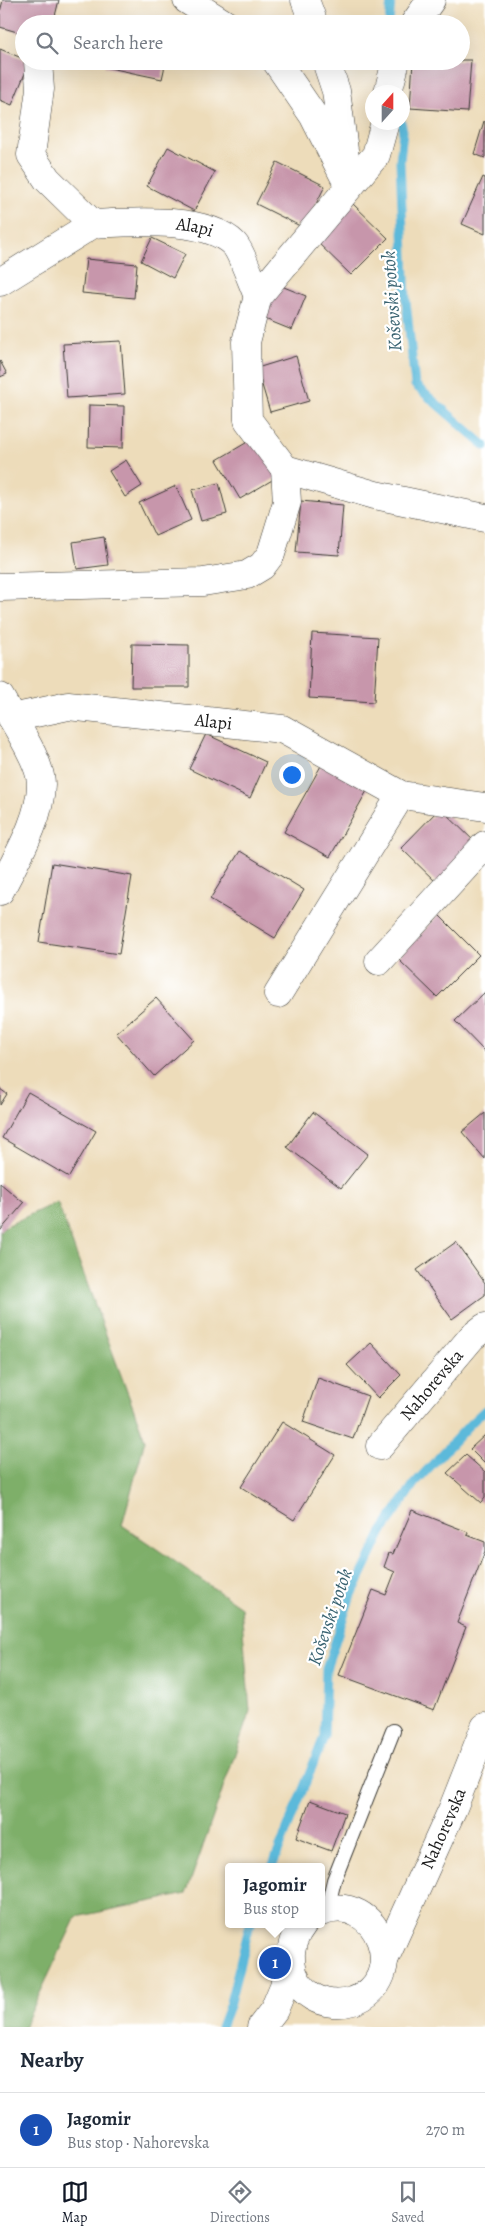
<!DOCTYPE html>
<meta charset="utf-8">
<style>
body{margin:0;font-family:Alegreya,serif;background:#f6f6f7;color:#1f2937}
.compass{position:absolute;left:365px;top:85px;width:45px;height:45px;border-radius:50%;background:#fff;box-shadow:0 5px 20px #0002;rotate:21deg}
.you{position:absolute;left:291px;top:774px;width:18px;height:18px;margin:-12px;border:4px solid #fff;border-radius:50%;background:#1a73e8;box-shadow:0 0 0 8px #1a73e833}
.badge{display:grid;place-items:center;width:32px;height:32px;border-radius:50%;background:#111827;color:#fff;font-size:16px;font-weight:700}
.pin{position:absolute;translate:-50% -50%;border:2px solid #fff;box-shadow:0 1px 5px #0006}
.popup{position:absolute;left:225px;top:1863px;width:100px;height:65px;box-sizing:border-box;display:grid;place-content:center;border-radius:5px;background:#fff;filter:drop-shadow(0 1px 4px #0005);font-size:16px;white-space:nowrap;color:#747a83}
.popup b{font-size:19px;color:#1f2937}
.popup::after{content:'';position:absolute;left:50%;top:100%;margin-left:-10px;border:10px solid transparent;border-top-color:#fff}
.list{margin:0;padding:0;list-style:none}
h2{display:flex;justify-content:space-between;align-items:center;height:65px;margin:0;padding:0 20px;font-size:21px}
h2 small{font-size:16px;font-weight:400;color:#747a83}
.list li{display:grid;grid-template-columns:32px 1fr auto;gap:15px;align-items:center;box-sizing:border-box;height:75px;padding:0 20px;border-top:1px solid #e0e1e3}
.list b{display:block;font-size:19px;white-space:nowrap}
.list p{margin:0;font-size:16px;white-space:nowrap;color:#747a83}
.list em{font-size:16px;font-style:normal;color:#747a83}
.icon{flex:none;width:28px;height:28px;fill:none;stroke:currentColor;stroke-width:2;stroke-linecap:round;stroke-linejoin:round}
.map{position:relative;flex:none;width:485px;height:2027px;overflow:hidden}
.search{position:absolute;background:#fff;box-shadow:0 5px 20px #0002;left:15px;right:15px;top:15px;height:55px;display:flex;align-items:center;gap:12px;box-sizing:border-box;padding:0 18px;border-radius:28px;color:#747a83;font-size:19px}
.sheet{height:140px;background:#fff}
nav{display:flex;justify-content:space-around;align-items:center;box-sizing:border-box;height:70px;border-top:1px solid #e0e1e3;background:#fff;font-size:14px;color:#747a83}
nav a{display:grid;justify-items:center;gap:2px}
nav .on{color:#111827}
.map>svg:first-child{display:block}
</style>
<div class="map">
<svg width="485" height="2027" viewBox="0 0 485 2027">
<rect width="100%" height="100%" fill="#fff"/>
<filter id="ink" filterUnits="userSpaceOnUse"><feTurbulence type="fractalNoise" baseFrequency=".02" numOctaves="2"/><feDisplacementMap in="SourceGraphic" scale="10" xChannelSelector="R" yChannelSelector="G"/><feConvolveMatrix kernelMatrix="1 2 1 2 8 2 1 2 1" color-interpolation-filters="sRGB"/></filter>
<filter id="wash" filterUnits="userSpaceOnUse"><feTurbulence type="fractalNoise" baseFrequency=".0096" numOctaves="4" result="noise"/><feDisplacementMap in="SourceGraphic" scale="20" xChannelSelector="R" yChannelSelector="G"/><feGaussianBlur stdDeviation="1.12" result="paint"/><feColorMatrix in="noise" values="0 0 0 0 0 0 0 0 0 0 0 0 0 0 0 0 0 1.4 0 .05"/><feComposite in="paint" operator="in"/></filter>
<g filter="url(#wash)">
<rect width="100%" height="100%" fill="#eddcba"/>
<polygon fill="#7eaf69" stroke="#4d6642" points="57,1202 145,1440 122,1525 241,1607 250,1711 186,1894 76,1917 24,2027 0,2027 0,1229"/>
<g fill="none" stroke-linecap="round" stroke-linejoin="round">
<g stroke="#5cb9da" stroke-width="9">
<polyline points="389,24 391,0"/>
<polyline points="401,122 403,131 400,161 406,301 415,385 485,446"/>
<polyline points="272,1867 324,1737 326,1669 349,1601 382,1532 414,1484 470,1424 485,1410"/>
<polyline points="221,2027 229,2006 250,1924"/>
</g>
</g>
<g id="blocks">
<g fill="#c796ab">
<polygon points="3,0 59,0 53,24 24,24 24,34 0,27 0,12"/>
<polygon points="0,49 24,59 24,61 30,61 12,105 0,100"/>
<polygon points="461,60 471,60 467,112 410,108 413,61 461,61"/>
<polygon points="106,61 166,61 162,79 105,67"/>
<polygon points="484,121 485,122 485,158 474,154"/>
<polygon points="168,147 215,172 194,211 147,186"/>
<polygon points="277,162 325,186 304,228 256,204"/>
<polygon points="483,177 485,178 485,234 462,224"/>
<polygon points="351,202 388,238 351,275 315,240"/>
<polygon points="152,238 185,254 173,278 141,261"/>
<polygon points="86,259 137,264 134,298 82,293"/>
<polygon points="274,283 306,296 292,330 260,317"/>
<polygon points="121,341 125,394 67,398 63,344"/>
<polygon points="296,356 309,401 270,412 257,368"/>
<polygon points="0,361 7,374 0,377"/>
<polygon points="89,405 124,406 123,448 88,447"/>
<polygon points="256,437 279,476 240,499 217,460"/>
<polygon points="126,460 142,486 125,497 109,471"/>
<polygon points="219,483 227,514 201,521 192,490"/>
<polygon points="176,486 191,520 155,536 139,503"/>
<polygon points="301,501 343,505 339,555 296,552"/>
<polygon points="104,537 108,565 77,569 73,542"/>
<polygon points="312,633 378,637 374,702 309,698"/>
<polygon points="132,644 189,645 189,687 131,687"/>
<polygon points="206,734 266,762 250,798 189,769"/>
<polygon points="322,764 368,789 330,857 284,832"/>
<polygon points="440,808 478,845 439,885 401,848"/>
<polygon points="240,851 304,890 275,938 210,899"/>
<polygon points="52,863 132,876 119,954 39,942"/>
<polygon points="439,915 479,955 437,997 397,958"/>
<polygon points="485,992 485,1052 455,1021"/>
<polygon points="156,998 194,1040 154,1076 116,1033"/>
<polygon points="0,1089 7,1094 0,1105"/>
<polygon points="28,1092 96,1131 69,1177 2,1138"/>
<polygon points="313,1112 368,1154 341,1188 287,1147"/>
<polygon points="485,1113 485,1159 462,1132"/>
<polygon points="0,1183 24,1203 0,1231"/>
<polygon points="456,1242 485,1283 485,1295 452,1319 417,1270"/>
<polygon points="371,1343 401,1375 378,1398 347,1365"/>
<polygon points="318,1378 368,1396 353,1439 303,1422"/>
<polygon points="282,1422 335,1455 294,1520 241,1487"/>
<polygon points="485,1435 485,1464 470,1449"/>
<polygon points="466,1455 485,1472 485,1498 481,1503 447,1473"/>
<polygon points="412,1510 468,1532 467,1535 485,1542 485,1551 457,1623 466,1627 434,1710 339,1675 373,1590 386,1595 395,1572 384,1567 389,1553 393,1554"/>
<polygon points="310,1800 345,1813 331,1851 296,1838"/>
</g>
</g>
</g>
<g filter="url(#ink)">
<use href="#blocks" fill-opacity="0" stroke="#3b3934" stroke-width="1"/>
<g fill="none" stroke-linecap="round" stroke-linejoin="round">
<g stroke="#3b3934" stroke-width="16">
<polyline id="lane" points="327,1910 334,1880 393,1731"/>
</g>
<g stroke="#3b3934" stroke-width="29">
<g id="street">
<polyline points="187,0 225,24"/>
<polyline points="305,0 314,24"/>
<polyline points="414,24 431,0"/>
<path id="s1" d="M38 61 40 89 31 155 47 179 93 224C130 222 206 216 234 244 241 251 253 285 258 296"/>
<polyline points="276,61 313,115 349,186"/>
<polyline points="326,61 336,91 346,165"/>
<polyline points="388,92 396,61"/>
<polyline points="385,122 376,155 258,296 246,342 248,420 285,469 375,495 485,518"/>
<polyline points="0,282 93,224"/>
<polyline points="0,587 203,582 247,575 262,566 271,554 287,502 285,469"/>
<polyline points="0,697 12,718"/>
<path id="s2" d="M0 891C15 860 41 820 41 784 41 765 22 735 12 718L68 706 282 729 401 795 485 807"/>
<polyline points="379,961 485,845"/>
<polyline points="278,994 401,795"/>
<path id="s3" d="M380 1446 472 1337 485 1327"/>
</g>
</g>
<g stroke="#3b3934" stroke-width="29">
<g id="secondary">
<path d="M303 1924C285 1946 286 1981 313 1997 325 2004 340 2005 353 2001 412 1980 378 1890 321 1912"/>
<path id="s4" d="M385 1958 453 1808 485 1727"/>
<polyline points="261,2027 274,2010 284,1986 290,1955"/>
</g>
</g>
<use href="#lane" stroke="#fff" stroke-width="14"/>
<use href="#street" stroke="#fff" stroke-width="28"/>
<use href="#secondary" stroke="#fff" stroke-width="28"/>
</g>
</g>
<g text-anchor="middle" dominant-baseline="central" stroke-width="4.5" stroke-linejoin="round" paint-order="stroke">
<g font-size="18" fill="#1c1c1c" stroke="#fff">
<text stroke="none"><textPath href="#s1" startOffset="290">Alapi</textPath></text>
<text stroke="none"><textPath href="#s2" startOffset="392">Alapi</textPath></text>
<text stroke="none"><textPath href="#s3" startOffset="80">Nahorevska</textPath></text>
<text stroke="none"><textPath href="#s4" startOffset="142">Nahorevska</textPath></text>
</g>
<g font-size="19" font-style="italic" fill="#396371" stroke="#fff">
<text transform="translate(392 301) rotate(-94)">Koševski potok</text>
<text transform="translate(330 1617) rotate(-71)">Koševski potok</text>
</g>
</g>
</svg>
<svg class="compass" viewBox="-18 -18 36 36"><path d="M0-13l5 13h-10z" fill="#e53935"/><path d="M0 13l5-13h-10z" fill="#747a83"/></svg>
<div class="you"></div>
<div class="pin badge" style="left:275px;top:1963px;background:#1a4fb4">1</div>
<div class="popup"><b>Jagomir</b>Bus stop</div>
<div class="search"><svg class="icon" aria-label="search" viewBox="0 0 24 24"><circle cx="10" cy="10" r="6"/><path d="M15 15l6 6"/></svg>Search here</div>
</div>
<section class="sheet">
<h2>Nearby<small></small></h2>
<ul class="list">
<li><span class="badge" style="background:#1a4fb4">1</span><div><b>Jagomir</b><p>Bus stop · Nahorevska</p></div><em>270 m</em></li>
</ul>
</section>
<nav>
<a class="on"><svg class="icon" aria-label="map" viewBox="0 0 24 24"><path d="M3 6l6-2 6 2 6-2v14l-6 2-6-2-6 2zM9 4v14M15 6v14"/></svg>Map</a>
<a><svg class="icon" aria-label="directions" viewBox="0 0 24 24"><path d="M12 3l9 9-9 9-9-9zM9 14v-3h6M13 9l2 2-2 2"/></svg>Directions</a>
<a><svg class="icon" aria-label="saved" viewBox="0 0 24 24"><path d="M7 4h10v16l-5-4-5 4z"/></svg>Saved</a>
</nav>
